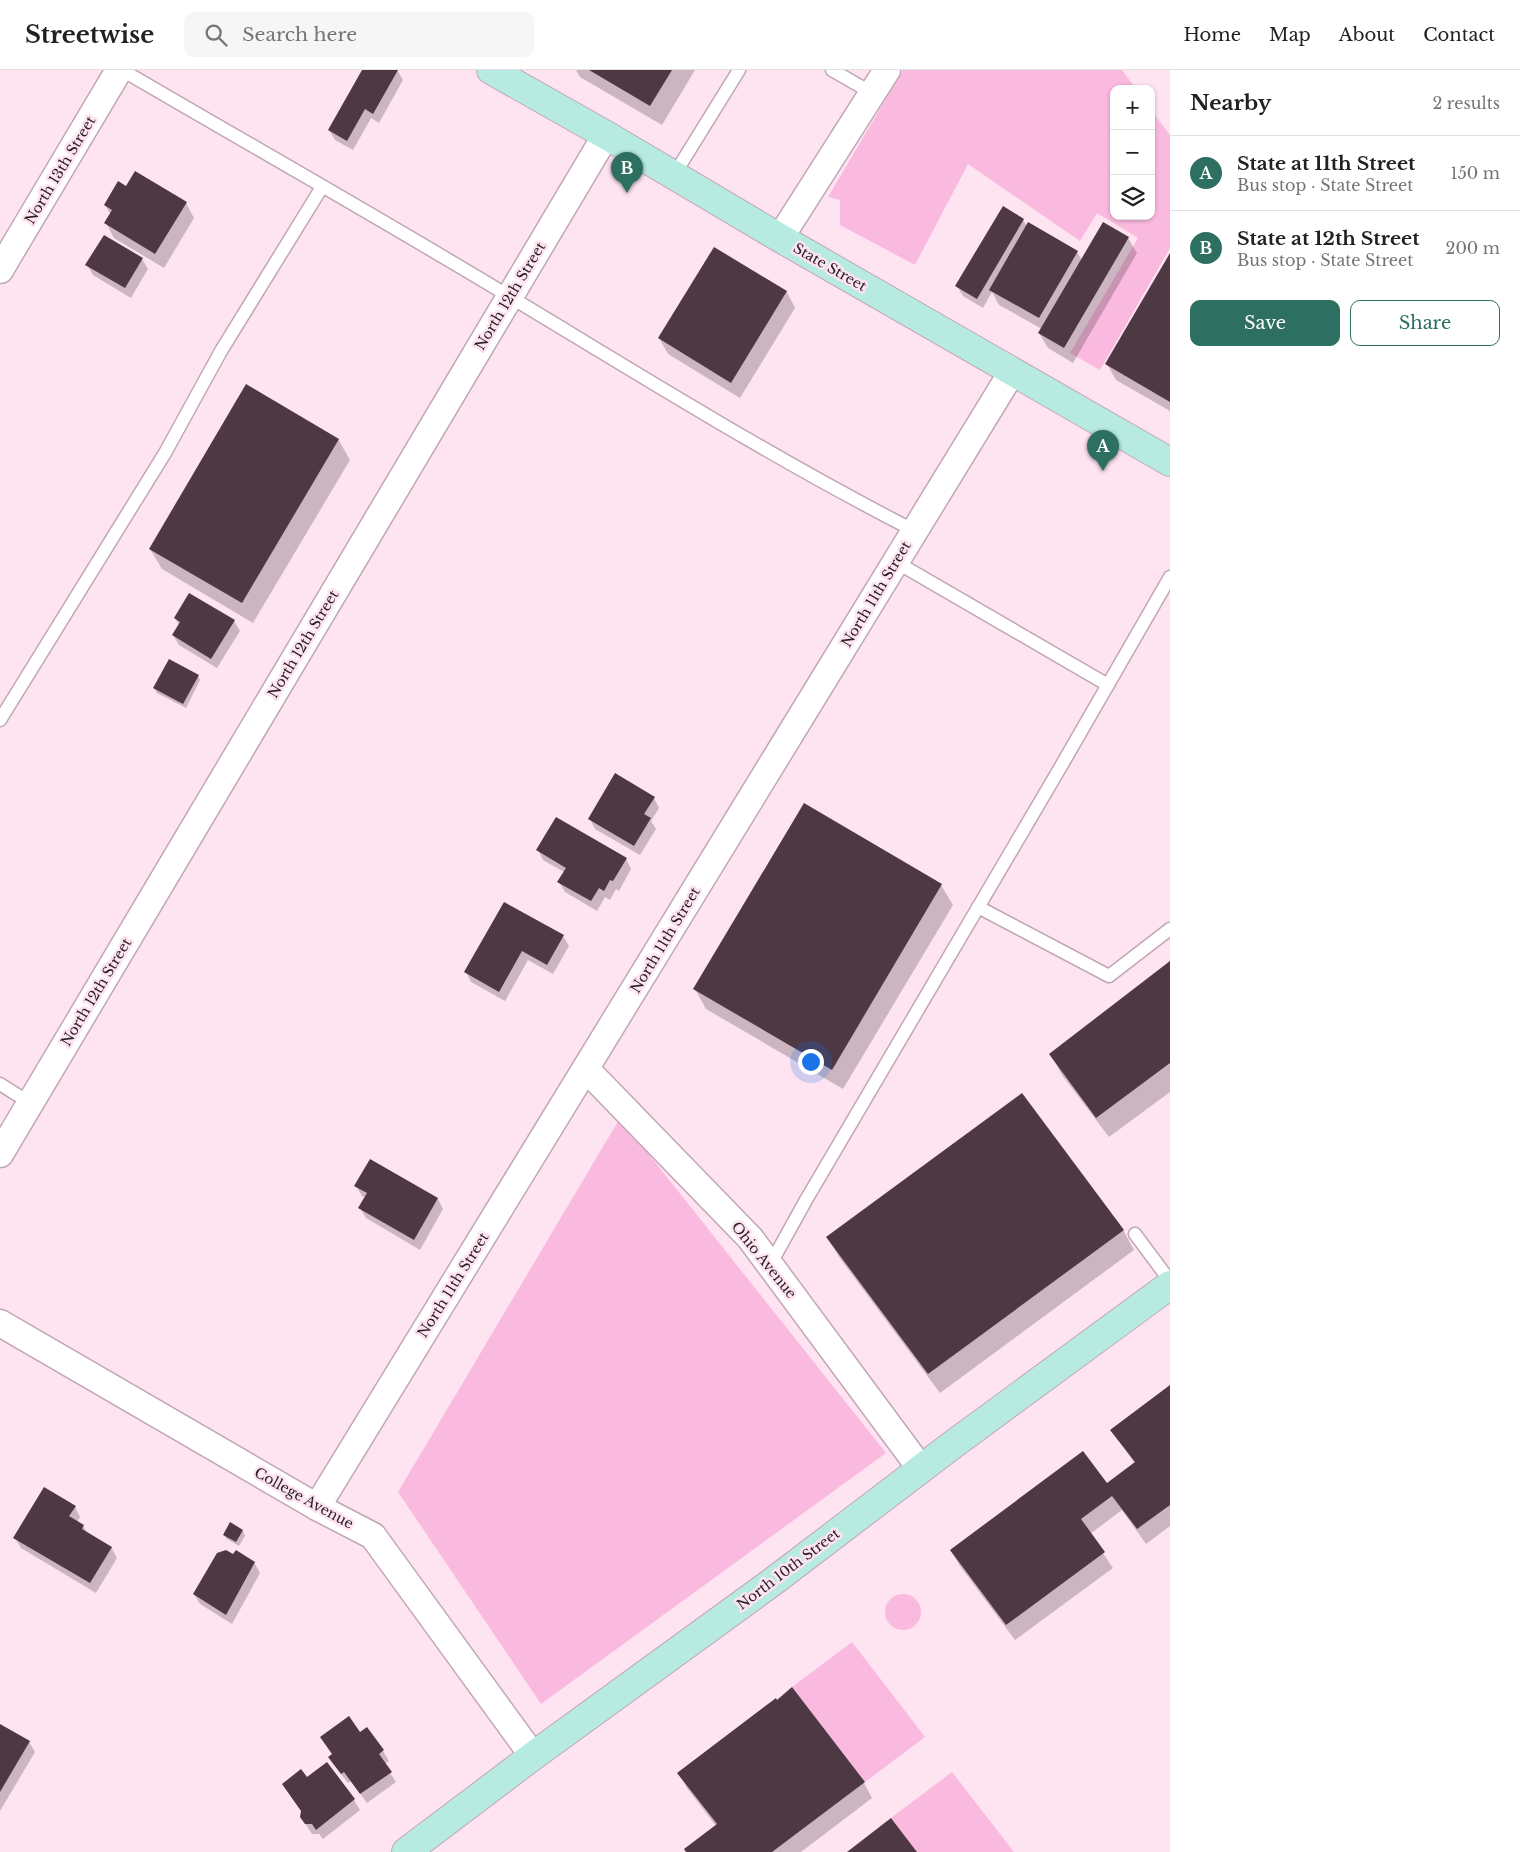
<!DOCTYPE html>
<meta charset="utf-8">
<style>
body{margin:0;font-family:"Libre Baskerville",serif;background:#f6f6f6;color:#202124}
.controls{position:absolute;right:15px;top:15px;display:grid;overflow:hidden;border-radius:10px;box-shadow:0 1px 4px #0004}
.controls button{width:45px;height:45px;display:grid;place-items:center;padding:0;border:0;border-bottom:1px solid #e0e0e0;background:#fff;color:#202124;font:25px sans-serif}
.you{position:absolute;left:810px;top:991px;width:18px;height:18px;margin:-12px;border:4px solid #fff;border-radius:50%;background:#1a73e8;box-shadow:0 0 0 8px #1a73e833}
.badge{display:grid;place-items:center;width:32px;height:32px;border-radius:50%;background:#2d7061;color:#fff;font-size:16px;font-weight:700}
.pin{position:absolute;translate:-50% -41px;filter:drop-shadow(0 1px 2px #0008)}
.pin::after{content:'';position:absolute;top:26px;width:18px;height:15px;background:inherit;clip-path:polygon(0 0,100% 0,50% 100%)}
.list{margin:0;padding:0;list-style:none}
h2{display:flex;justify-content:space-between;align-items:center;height:65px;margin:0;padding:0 20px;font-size:21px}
h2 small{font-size:16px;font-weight:400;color:#757577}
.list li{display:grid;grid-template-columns:32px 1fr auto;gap:15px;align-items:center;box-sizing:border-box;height:75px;padding:0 20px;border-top:1px solid #e0e0e0}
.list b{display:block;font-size:19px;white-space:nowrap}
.list p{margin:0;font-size:16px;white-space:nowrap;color:#757577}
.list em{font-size:16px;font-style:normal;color:#757577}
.actions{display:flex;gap:10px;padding:15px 20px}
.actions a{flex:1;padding:11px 0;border:1px solid #2d7061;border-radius:10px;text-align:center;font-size:18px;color:#2d7061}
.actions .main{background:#2d7061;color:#fff}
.icon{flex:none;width:28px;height:28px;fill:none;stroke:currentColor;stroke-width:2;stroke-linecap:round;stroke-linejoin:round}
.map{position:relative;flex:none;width:1170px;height:1782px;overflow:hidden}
header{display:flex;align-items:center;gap:30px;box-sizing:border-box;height:70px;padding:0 25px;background:#fff;border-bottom:1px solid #e0e0e0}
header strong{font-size:24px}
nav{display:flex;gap:28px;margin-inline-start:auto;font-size:18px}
.search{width:350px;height:45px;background:#f6f6f6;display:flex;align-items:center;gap:12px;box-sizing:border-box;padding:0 18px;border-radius:10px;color:#757577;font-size:19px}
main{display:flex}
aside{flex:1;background:#fff}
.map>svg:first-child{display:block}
</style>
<header>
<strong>Streetwise</strong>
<div class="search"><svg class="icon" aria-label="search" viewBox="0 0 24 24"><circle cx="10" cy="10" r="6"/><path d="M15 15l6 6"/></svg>Search here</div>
<nav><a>Home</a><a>Map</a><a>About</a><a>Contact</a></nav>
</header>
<main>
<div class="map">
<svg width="1170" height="1782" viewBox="0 0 1170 1782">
<rect width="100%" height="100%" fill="#fee3f1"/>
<g fill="#fabadf">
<polygon points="903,0 1122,0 1136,19 1114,19 1114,146 1151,146 1151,40 1170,65 1170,178 1100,300 1070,283 1138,168 1097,143 1080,171 968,94 915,195 840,155 840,130 828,127"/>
<polygon points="620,1048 886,1383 541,1634 398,1422"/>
<circle cx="903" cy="1542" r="18"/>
<polygon points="852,1572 925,1667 865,1712 792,1617"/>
<polygon points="952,1702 1014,1782 917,1782 891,1748"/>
</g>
<g fill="#0003">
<polygon points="364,0 397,0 403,10 379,53 371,48 353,80 335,70 329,60"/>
<polygon points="576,0 695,0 662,55 580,7"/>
<polygon points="126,117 186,133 194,148 164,198 114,168 106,153 111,145 105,135"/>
<polygon points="1023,150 1027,156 1077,182 1082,190 1128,168 1137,183 1073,293 1048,278 1039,263 1042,259 999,235 992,222 983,238 963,226 957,216"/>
<polygon points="714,179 787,222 795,238 740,328 668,284 659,268"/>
<polygon points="1170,186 1170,341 1116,310 1107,294"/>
<polygon points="142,189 148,199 131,228 93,205 87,195"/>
<polygon points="338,369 350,390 253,553 162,499 150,479"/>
<polygon points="175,548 234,551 240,561 217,598 179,575 173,565 179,555"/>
<polygon points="198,606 200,610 186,638 157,623 154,618"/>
<polygon points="654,728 659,738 651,751 656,759 640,785 595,759 590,749"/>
<polygon points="538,780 626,789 631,799 619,821 616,819 610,830 605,827 597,841 565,822 559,812 564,802 543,790"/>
<polygon points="941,815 953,835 843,1019 706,939 695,919"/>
<polygon points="504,833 563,866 569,876 553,904 528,890 505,931 471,912 466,902"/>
<polygon points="1170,893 1170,1022 1109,1067 1062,1005 1051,985"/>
<polygon points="370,1091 438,1129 443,1139 420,1180 366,1148 360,1138 366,1128 362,1126 356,1116"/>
<polygon points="1123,1160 1134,1180 940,1323 839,1187 828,1167"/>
<polygon points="1170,1317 1170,1456 1146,1474 1122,1440 1090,1464 1113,1498 1015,1570 960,1496 951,1481 1106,1415 1135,1394 1112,1360"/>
<polygon points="75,1437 80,1447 77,1452 83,1456 88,1464 111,1477 117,1488 96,1523 21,1478 15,1468"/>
<polygon points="231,1454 243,1461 245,1466 239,1476 227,1469 224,1465"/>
<polygon points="254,1492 260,1503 232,1554 200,1534 194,1524"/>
<polygon points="0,1656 29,1672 35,1682 0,1741"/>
<polygon points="360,1664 383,1681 389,1691 384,1694 396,1712 367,1733 351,1711 348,1713 336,1697"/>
<polygon points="326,1694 354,1730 360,1740 323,1769 319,1764 312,1764 301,1747 307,1709"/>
<polygon points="679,1703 864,1713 872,1728 801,1782 687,1782 716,1756 687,1718"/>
</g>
<g fill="#4d3844">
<polygon points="362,0 398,0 373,44 365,39 347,71 328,60"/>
<polygon points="589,0 672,0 650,36"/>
<polygon points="135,101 187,132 155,184 104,153 112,140 104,135 118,111 126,116"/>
<polygon points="1003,136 1024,149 977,229 955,216"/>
<polygon points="1028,152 1078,181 1039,248 989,220"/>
<polygon points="1103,152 1129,167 1064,278 1038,263"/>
<polygon points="104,165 143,188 125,218 85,195"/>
<polygon points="714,177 787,221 731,313 658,268"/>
<polygon points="1170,183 1170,332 1105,294"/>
<polygon points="246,314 339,369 242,533 149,479"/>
<polygon points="189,523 235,550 211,589 172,565 180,552 174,548"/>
<polygon points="169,589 199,605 183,634 153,618"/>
<polygon points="615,703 655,727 644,744 651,748 634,776 588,749"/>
<polygon points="804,733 942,814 832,1000 693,919"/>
<polygon points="556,747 627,788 613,811 610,810 604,821 599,818 591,831 557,812 566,798 536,780"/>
<polygon points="504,832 564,865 547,895 522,881 499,922 464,902"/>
<polygon points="1170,891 1170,993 1096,1048 1049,984"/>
<polygon points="1022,1023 1124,1160 928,1304 826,1167"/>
<polygon points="370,1089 438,1128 414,1170 358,1138 367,1123 354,1116"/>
<polygon points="1170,1315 1170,1435 1137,1459 1112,1426 1081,1449 1105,1482 1006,1555 950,1480 1083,1381 1107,1413 1135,1392 1110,1360"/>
<polygon points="44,1417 76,1436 69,1446 84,1455 82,1459 112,1477 90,1513 13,1468"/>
<polygon points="230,1452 243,1460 236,1472 223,1465"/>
<polygon points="226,1480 233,1484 236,1480 255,1492 226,1545 193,1524 217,1483"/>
<polygon points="792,1617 865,1712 772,1782 686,1782 684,1779 717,1754 677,1703 776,1628 777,1630"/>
<polygon points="349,1646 360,1662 367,1657 384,1680 379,1684 392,1702 360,1724 344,1702 341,1704 328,1687 332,1684 320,1667"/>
<polygon points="0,1654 30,1671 0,1722"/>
<polygon points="327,1692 355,1729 316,1760 312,1754 305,1754 300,1747 301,1741 282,1714 301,1699 307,1707"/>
<polygon points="891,1748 917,1782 847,1782"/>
</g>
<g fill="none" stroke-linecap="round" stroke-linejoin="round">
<g stroke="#c1a7b5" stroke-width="15">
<g id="lane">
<path d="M122 0C252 76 383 150 512 228 645 308 776 390 915 461"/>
<polyline points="832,0 872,23"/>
<polyline points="674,105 739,0"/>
<polyline points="896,492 1108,615"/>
<polyline points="0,650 165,383 221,281 322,117"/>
<polyline points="978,837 1109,906 1170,859"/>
<polyline points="0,1014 30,1033"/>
<polyline points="1135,1164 1170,1211"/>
<polyline points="770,1195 806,1130 1060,698 1170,507"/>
</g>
</g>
<g stroke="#c1a7b5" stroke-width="29">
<g id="street">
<polyline points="780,168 887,0"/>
<polyline points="0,200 119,0"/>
<polyline points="586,999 750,1168 921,1399"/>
<polyline points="0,1084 606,65"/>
<polyline points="0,1253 317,1437 373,1466 533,1686"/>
<polyline points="317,1437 1012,302"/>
</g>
</g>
<g stroke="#c1a7b5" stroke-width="30">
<g id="secondary">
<polyline points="491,0 606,65 780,168 1170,392"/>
<polyline points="406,1782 533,1686 771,1513 951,1376 1170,1215"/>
</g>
</g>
<use href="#lane" stroke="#fff" stroke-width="12"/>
<use href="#street" stroke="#fff" stroke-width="26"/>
<use href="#secondary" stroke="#b7ebe2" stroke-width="28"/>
</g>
<g text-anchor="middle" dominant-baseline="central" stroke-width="5" stroke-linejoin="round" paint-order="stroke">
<g font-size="14" fill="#281f24" stroke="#fee3f1">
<text transform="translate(60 100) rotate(-59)">North 13th Street</text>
<text transform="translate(830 197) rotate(30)">State Street</text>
<text transform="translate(510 226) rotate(-59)">North 12th Street</text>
<text transform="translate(876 524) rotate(-59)">North 11th Street</text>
<text transform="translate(303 574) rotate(-59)">North 12th Street</text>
<text transform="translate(665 870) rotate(-59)">North 11th Street</text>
<text transform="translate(96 922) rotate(-59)">North 12th Street</text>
<text transform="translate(764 1190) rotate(51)">Ohio Avenue</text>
<text transform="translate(453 1215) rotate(-58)">North 11th Street</text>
<text transform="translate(304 1428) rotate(29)">College Avenue</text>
<text transform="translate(788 1499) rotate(-37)">North 10th Street</text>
</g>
</g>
</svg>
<div class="controls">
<button>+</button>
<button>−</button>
<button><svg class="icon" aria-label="layers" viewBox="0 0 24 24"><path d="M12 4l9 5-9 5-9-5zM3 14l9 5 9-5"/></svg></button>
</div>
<div class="you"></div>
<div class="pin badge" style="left:1103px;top:401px">A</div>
<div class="pin badge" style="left:627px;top:123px">B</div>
</div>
<aside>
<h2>Nearby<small>2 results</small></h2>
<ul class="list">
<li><span class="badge">A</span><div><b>State at 11th Street</b><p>Bus stop · State Street</p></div><em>150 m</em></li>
<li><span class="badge">B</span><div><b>State at 12th Street</b><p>Bus stop · State Street</p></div><em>200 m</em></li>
</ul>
<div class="actions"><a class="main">Save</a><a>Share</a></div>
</aside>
</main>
